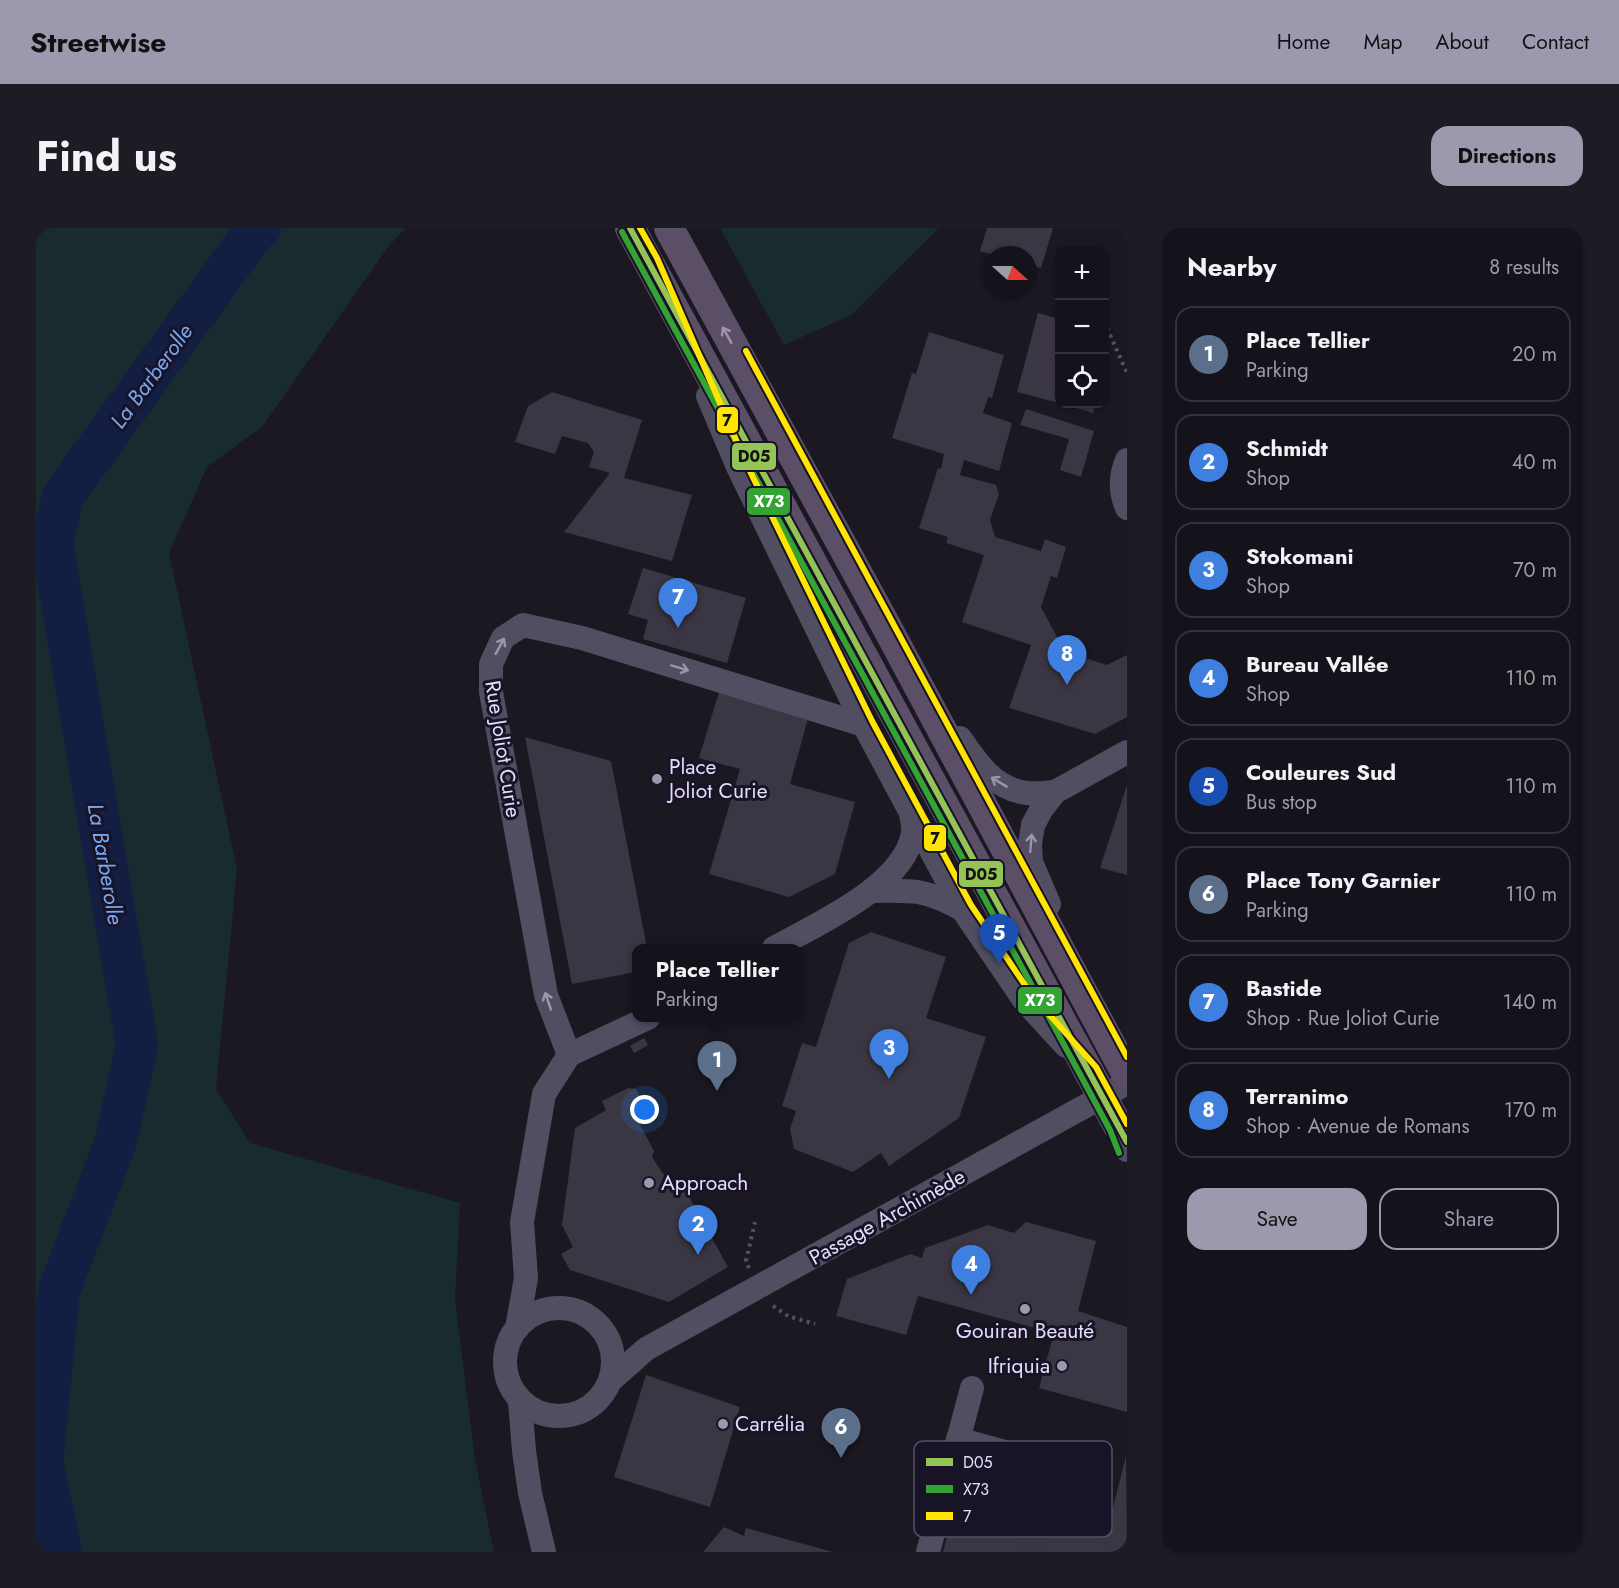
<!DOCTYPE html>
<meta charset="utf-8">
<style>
body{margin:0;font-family:Jost,sans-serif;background:#1d1b23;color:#f1f3f6}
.controls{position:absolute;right:18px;top:18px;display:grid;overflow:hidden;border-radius:12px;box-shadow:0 2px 4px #0004}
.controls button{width:54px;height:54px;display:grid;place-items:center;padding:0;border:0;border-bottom:2px solid #333239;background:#14121a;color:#f1f3f6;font:30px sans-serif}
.compass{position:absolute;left:947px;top:18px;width:54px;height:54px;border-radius:50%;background:#14121a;box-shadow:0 2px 4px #0004;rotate:111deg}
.you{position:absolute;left:609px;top:882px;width:21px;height:21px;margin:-15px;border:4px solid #fff;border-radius:50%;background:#1a73e8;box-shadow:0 0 0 9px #1a73e833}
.badge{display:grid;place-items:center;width:39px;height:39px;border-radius:50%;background:#9e98af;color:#fff;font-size:20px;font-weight:700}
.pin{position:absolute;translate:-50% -50px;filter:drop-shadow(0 2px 3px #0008)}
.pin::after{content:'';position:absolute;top:32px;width:21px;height:18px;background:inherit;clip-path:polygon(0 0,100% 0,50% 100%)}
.popup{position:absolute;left:596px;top:716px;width:171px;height:78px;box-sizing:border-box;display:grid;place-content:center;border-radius:12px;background:#14121a;filter:drop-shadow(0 2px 4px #0005);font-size:20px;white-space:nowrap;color:#9d9ea2}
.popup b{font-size:22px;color:#f1f3f6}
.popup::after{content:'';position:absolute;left:50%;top:100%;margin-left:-12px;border:12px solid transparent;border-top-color:#14121a}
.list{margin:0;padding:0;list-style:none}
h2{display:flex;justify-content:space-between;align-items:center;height:78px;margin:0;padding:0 24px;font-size:26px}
h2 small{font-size:20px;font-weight:400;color:#9d9ea2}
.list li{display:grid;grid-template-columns:39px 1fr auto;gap:18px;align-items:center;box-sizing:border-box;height:96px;margin:0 12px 12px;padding:0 12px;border:2px solid #333239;border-radius:18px}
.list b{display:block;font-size:22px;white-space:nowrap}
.list p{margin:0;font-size:20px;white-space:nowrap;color:#9d9ea2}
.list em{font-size:20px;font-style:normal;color:#9d9ea2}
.actions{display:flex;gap:12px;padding:18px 24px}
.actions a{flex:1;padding:14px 0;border:2px solid #9e98af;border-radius:18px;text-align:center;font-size:21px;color:#9e98af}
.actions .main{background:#9e98af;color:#111}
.icon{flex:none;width:33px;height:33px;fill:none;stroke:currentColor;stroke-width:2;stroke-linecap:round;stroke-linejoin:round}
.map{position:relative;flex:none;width:1091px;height:1324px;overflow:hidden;border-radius:18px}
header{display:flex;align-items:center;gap:36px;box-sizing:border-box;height:84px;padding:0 30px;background:#9e98af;color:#111}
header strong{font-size:28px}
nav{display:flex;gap:33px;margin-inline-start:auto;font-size:21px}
.intro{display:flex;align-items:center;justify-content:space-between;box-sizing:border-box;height:144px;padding:0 36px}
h1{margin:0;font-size:42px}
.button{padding:15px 27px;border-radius:18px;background:#9e98af;color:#111;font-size:21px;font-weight:700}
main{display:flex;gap:36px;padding:0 36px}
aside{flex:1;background:#14121a;border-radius:18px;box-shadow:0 2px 4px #0004}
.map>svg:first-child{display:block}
</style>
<header>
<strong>Streetwise</strong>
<nav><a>Home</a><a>Map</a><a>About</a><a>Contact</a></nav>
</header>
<div class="intro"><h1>Find us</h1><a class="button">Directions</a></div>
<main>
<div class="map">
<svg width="1091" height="1324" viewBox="0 0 1091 1324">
<rect width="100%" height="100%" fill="#1b1822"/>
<g fill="#182b2e">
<polygon points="0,0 370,0 352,19 226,199 171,239 133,325 201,641 180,861 214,915 424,975 419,1072 439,1231 458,1324 0,1324"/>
<polygon points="684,0 903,0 815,87 748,117"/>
</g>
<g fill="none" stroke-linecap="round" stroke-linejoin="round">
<polyline stroke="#141e42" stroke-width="42" points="25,1324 6,1235 23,1063 80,913 101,817 16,316 27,268 217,5 224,0"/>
</g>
<g fill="#3b3643">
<polygon points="951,0 1017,0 1005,40 992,36 992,27 958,27 944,23"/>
<polygon points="1002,85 1023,91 1023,175 981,164"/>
<polygon points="893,104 968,127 956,170 952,169 947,185 976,195 963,243 928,232 924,247 960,257 963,266 954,292 959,309 1005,323 1009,311 1030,319 1021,350 1015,348 1005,379 1029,424 1071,437 1091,427 1091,489 1059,506 973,480 995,417 926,394 948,327 910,315 912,309 883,300 902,240 905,241 908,226 856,210 876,145 880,146"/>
<polygon points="516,164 606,192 588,250 656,267 636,333 528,304 574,245 553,239 558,224 552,215 526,208 519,226 479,214 492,178"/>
<polygon points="1026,176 1060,176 1057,185"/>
<polygon points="990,181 1058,203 1045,249 1024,242 1033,211 984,197"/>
<polygon points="607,340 710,370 691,435 607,411 612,392 592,386"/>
<polygon points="683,464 772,490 754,556 819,574 799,646 753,669 673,646 704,541 663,530"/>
<polygon points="489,509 575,533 611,720 600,720 600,744 536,756"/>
<polygon points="1091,557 1091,647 1064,640"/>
<polygon points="835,704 910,729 890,790 950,809 923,890 853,938 845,925 817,944 758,921 754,901 760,883 746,878 766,815 780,819 813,715"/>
<polygon points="608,810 612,817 598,825 594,818"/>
<polygon points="592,860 600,861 609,879 608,887 601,891 618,923 616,929 637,961 646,956 692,1039 633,1074 534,1042 525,1026 537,1019 526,997 539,900 570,882 566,873"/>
<polygon points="990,994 1060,1013 1042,1083 1091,1099 1091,1184 1003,1160 1018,1105 882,1068 870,1107 800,1088 811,1051 874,1026 886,1030 889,1020 952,997 978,1005"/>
<polygon points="610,1147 704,1179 674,1279 578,1249"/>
<polygon points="1090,1228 1091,1324 907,1324 925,1253 991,1271 986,1290 1013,1297 1018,1281 1073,1295"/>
<polygon points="688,1299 708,1308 710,1300 797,1324 667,1324"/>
</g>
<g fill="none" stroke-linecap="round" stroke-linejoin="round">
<polyline stroke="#393643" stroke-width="24" stroke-dasharray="24 12" stroke-linecap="butt" points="995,1324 1003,1294"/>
<g stroke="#4d5563" stroke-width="4" stroke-dasharray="3 4.5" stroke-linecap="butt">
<polyline points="1068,93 1091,145"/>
<polyline points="713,1040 710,1033 719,994"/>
<polyline points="737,1078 752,1088 779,1096"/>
</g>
<g stroke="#514e62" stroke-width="24">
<polyline points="672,168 702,239 828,497 927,682 988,772 1030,818"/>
<path d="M1091 232C1084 248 1084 264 1091 280"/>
<path d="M924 510C941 535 958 561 991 565 1000 566 1010 565 1019 564"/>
<path d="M836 663C876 662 891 661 927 682"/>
<polyline points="1013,676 995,634 994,616 997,597 1005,582 1019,564 1091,524"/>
<path d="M738 720C781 696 868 658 877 605 878 599 876 592 875 586"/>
<polyline points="533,827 510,767 455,464 455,436 467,410 487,397 546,410 828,497"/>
<polyline points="1082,898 1091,922"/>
<circle cx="523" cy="1134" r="54"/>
<polyline points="481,1100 490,1050 486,994 508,866 533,827 612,790"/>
<polyline points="574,1153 610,1121 1091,855"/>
<polyline points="484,1173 488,1223 494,1265 508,1324"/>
<polyline points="922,1211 1015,1237 1003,1294"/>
<polyline points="892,1324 936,1160"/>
</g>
<g stroke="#5a4f66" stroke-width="30">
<polyline points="594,0 1053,844"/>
<polyline points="633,0 847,392 1091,847"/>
</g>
<polyline stroke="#5a4f66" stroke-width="30" points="1053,844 1082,898"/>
<g stroke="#191327" stroke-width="10">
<polyline id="bus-1" points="594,0 1091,914"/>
</g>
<g stroke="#191327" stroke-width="10">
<polyline id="bus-2" points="586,4 1045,848 1074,902 1083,925"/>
</g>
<g stroke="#191327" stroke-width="10">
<g id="bus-3">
<polyline points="604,0 621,30 710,235 836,493 935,677 995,766 1060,839 1091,896"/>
<polyline points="710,123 1091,829"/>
</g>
</g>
<use href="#bus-1" stroke="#94c356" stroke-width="6"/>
<use href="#bus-2" stroke="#33a333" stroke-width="6"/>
<use href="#bus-3" stroke="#ffe500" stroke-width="6"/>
</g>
<defs><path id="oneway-shaft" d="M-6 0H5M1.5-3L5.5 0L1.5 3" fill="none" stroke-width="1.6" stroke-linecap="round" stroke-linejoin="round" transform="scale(1.5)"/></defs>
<use stroke="#9f96b0" href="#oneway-shaft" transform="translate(691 107) rotate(-119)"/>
<g stroke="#9a96ae">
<use href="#oneway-shaft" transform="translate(464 418) rotate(-61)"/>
<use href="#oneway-shaft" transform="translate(644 440) rotate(17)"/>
<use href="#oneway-shaft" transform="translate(963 554) rotate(-149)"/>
<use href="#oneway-shaft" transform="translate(995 615) rotate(-85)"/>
<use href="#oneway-shaft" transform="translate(512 773) rotate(-109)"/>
</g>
<g fill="#9e98af" stroke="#191327" stroke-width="2">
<circle cx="621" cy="551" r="6"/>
<circle cx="613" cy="955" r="6"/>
<circle cx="989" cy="1081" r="6"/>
<circle cx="1026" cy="1138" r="6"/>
<circle cx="687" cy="1196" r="6"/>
</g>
<g text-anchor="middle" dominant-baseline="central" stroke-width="6" stroke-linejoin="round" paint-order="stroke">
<g font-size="21" fill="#e4ddfb" stroke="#191327">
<text transform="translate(467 521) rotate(81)">Rue Joliot Curie</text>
<text transform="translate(851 989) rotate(-29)">Passage Archimède</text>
</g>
<g font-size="21" fill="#e4ddfb" stroke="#191327" text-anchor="start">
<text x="633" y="539">Place<tspan x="633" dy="24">Joliot Curie</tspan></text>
<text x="625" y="955">Approach</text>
<text x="989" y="1103" text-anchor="middle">Gouiran Beauté</text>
<text x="1014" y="1138" text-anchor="end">Ifriquia</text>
<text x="699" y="1196">Carrélia</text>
</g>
<g font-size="22" font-style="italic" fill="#76a7f0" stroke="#191327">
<text transform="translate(115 148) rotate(-54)">La Barberolle</text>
<text transform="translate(70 636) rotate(80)">La Barberolle</text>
</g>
</g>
<rect x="878" y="1213" width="198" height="96" rx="9" fill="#191327" stroke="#565067" stroke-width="1.5"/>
<rect x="890" y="1230" width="27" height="8" fill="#94c356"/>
<rect x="890" y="1257" width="27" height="8" fill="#33a333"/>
<rect x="890" y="1284" width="27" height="8" fill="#ffe500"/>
<g font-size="16" fill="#e4ddfb">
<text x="927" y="1240">D05</text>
<text x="927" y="1267">X73</text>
<text x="927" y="1294">7</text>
</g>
<g stroke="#191327" stroke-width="2">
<rect x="680" y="178" width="23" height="28" rx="6" fill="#ffe500"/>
<rect x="695" y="214" width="46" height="29" rx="6" fill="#94c356"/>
<rect x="710" y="259" width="45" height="29" rx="6" fill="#33a333"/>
<rect x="887" y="596" width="24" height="28" rx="6" fill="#ffe500"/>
<rect x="922" y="632" width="46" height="28" rx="6" fill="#94c356"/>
<rect x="981" y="758" width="46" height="29" rx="6" fill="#33a333"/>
</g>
<g font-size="16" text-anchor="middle" font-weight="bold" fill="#fff">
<text x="733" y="279">X73</text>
<text x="1004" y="778">X73</text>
</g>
<g font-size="16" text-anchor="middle" font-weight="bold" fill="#111">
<text x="691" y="198">7</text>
<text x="718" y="234">D05</text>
<text x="899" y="616">7</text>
<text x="945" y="652">D05</text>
</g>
</svg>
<div class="controls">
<button>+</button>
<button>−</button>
<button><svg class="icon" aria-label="locate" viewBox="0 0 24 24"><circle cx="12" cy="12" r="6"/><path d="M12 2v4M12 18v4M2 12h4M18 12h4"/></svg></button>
</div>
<svg class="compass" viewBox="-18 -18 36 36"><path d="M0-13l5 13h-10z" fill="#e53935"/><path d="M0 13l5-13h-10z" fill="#9d9ea2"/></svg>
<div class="you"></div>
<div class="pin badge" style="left:681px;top:863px;background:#5c6f8a">1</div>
<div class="popup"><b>Place Tellier</b>Parking</div>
<div class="pin badge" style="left:662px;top:1027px;background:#3f7fe0">2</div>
<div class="pin badge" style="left:853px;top:851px;background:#3f7fe0">3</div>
<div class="pin badge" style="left:935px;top:1067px;background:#3f7fe0">4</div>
<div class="pin badge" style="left:963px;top:736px;background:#1a4fb4">5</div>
<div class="pin badge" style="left:805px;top:1230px;background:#5c6f8a">6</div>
<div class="pin badge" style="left:642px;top:400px;background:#3f7fe0">7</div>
<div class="pin badge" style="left:1031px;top:457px;background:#3f7fe0">8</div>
</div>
<aside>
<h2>Nearby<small>8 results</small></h2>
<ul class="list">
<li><span class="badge" style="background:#5c6f8a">1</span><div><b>Place Tellier</b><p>Parking</p></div><em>20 m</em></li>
<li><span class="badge" style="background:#3f7fe0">2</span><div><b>Schmidt</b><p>Shop</p></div><em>40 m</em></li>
<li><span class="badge" style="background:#3f7fe0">3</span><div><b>Stokomani</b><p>Shop</p></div><em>70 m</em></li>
<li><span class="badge" style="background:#3f7fe0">4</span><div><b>Bureau Vallée</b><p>Shop</p></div><em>110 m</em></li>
<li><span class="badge" style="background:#1a4fb4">5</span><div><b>Couleures Sud</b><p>Bus stop</p></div><em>110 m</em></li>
<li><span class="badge" style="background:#5c6f8a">6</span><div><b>Place Tony Garnier</b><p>Parking</p></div><em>110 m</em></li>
<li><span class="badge" style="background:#3f7fe0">7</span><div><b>Bastide</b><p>Shop · Rue Joliot Curie</p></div><em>140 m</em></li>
<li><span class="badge" style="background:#3f7fe0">8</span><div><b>Terranimo</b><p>Shop · Avenue de Romans</p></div><em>170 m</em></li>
</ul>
<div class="actions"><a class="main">Save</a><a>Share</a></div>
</aside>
</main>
